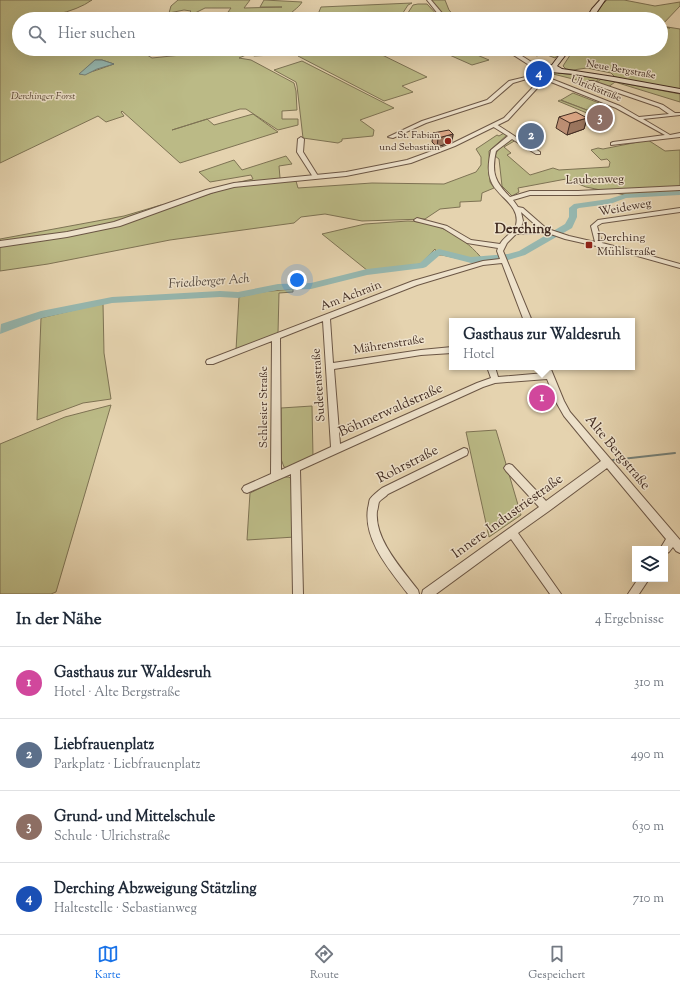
<!DOCTYPE html>
<html lang="de">
<meta charset="utf-8">
<style>
body{margin:0;font-family:"Sorts Mill Goudy",serif;background:#f2f2f3;color:#1f2937}
.controls{position:absolute;right:12px;bottom:12px;display:grid;overflow:hidden;border-radius:0px;box-shadow:0 4px 16px #0002}
.controls button{width:36px;height:36px;display:grid;place-items:center;padding:0;border:0;border-bottom:1px solid #e0e1e3;background:#fff;color:#1f2937;font:20px sans-serif}
.you{position:absolute;left:297px;top:280px;width:14px;height:14px;margin:-10px;border:3px solid #fff;border-radius:50%;background:#1a73e8;box-shadow:0 0 0 6px #1a73e833}
.badge{display:grid;place-items:center;width:26px;height:26px;border-radius:50%;background:#1a73e8;color:#fff;font-size:13px;font-weight:700}
.pin{position:absolute;translate:-50% -50%;border:2px solid #fff;box-shadow:0 1px 4px #0006}
.popup{position:absolute;left:449px;top:318px;width:186px;height:52px;box-sizing:border-box;display:grid;place-content:center;border-radius:0px;background:#fff;filter:drop-shadow(0 1px 3px #0005);font-size:13px;white-space:nowrap;color:#747a83}
.popup b{font-size:15px;color:#1f2937}
.popup::after{content:'';position:absolute;left:50%;top:100%;margin-left:-8px;border:8px solid transparent;border-top-color:#fff}
.list{margin:0;padding:0;list-style:none}
h2{display:flex;justify-content:space-between;align-items:center;height:52px;margin:0;padding:0 16px;font-size:17px}
h2 small{font-size:13px;font-weight:400;color:#747a83}
.list li{display:grid;grid-template-columns:26px 1fr auto;gap:12px;align-items:center;box-sizing:border-box;height:72px;padding:0 16px;border-top:1px solid #e0e1e3}
.list b{display:block;font-size:15px;white-space:nowrap}
.list p{margin:0;font-size:13px;white-space:nowrap;color:#747a83}
.list em{font-size:13px;font-style:normal;color:#747a83}
.icon{flex:none;width:22px;height:22px;fill:none;stroke:currentColor;stroke-width:2;stroke-linecap:round;stroke-linejoin:round}
.map{position:relative;flex:none;width:680px;height:594px;overflow:hidden}
.search{position:absolute;background:#fff;box-shadow:0 4px 16px #0002;left:12px;right:12px;top:12px;height:44px;display:flex;align-items:center;gap:10px;box-sizing:border-box;padding:0 14px;border-radius:22px;color:#747a83;font-size:15px}
.sheet{height:340px;background:#fff}
nav{display:flex;justify-content:space-around;align-items:center;box-sizing:border-box;height:56px;border-top:1px solid #e0e1e3;background:#fff;font-size:11px;color:#747a83}
nav a{display:grid;justify-items:center;gap:2px}
nav .on{color:#1a73e8}
.map>svg:first-child{display:block}
</style>
<div class="map">
<svg width="680" height="594" viewBox="0 0 680 594">
<rect width="100%" height="100%" fill="#e5d3af"/>
<filter id="stains"><feTurbulence type="fractalNoise" baseFrequency=".005" numOctaves="4"/><feColorMatrix values="0 0 0 0 .2 0 0 0 0 .09 0 0 0 0 .02 0 0 0 .5 -.17"/></filter>
<radialGradient id="worn" r=".72"><stop offset=".6" stop-color="#630" stop-opacity="0"/><stop offset="1" stop-color="#630" stop-opacity=".3"/></radialGradient>
<g fill="#bbba86" stroke="#7e7354" fill-rule="evenodd">
<path d="M0 0H92C74 13 41 19 19 19V49H104L102 51 137 49 152 58 220 51 246 55 239 58 251 60 294 83 296 91 297 110 282 111V119H298V125L278 130 246 109H240L172 130 207 119 214 125 253 114 278 132 180 163 122 111 121 112 124 116 106 122 98 116 0 163ZM95 60H102L114 64C102 68 91 73 80 74Z"/>
<path d="M178 0H250L244 8 282 7H260L264 0 302 2C299 8 290 12 286 19H236L240 14 228 12 231 8H205L183 19 191 11 184 10 169 13 171 6Z"/>
<polygon points="431,0 445,0 449,10 457,19 447,19"/>
<polygon points="607,0 624,0 655,6 680,2 680,6 661,26 661,19 593,19 602,5"/>
<polygon points="412,3 408,5 399,19 316,19 321,7"/>
<polygon points="418,4 427,4 441,19 404,19 413,5"/>
<polygon points="661,26 680,29 680,90 615,77 611,73 587,68 573,70 566,69 563,66 574,49 661,49 661,27 670,28"/>
<polygon points="245,49 308,49 292,54 254,56"/>
<polygon points="318,49 370,49 427,77 402,86 413,92 384,101 298,56"/>
<polygon points="436,49 463,49 489,60 472,65"/>
<polygon points="520,49 555,49 561,51 555,58 542,53 537,56 524,50 517,50"/>
<polygon points="302,61 394,108 360,120 374,130 373,136 342,139 342,141 338,143 303,138 297,86 296,82 274,70"/>
<polygon points="560,72 563,73 558,73 599,78 596,82 588,80 585,82 553,74 549,77 552,73"/>
<polygon points="601,79 680,94 680,102 615,82 607,88 596,83"/>
<polygon points="573,93 599,103 587,110 561,100"/>
<polygon points="560,100 600,115 607,120 602,121 603,123 593,123 586,118 594,116 558,101"/>
<polygon points="504,133 507,135 489,151 490,182 494,188 482,193 481,201 460,202 460,207 440,209 425,219 362,221 325,214 301,217 294,223 170,240 48,264 0,271 0,239 124,216 161,205 168,208 218,191 226,185 253,179 251,175 210,182 199,172 234,160 242,170 286,156 292,164 279,166 280,178 285,181 296,181 298,188 372,183 444,184 476,172 481,165 481,157 476,149 497,135 499,136"/>
<path d="M513 138 516 140 504 147 511 153 507 155 530 175 553 168 559 170 609 167 610 162 607 159 601 160 591 150 598 148 603 149 648 140 665 151 680 150V192L630 196 586 187 566 179 518 188 519 192 512 196 502 186 499 159 495 156C498 147 506 143 513 138Z"/>
<path d="M408 221C439 222 465 237 484 261H470L442 255H437L435 249 421 264 368 271 322 234 365 224Z"/>
<polygon points="293,289 293,292 279,293 278,333 236,350 239,297 261,292"/>
<polygon points="103,303 104,353 111,399 83,403 37,420 41,318"/>
<polygon points="111,405 56,592 51,594 0,594 0,444 65,417"/>
<polygon points="312,406 313,457 288,468 284,467 281,459 281,408"/>
<polygon points="496,430 521,515 489,537 466,432"/>
<polygon points="284,477 289,477 291,479 295,537 247,540 250,493"/>
</g>
<polygon fill="#96b7af" stroke="#747f77" points="95,60 102,60 114,64 97,69 85,75 79,74"/>
<g fill="none" stroke-linecap="round" stroke-linejoin="round">
<polyline stroke="#747f77" stroke-width="2" points="613,460 675,453"/>
<polygon fill="#96b7af" fill-rule="evenodd" points="680,191 680,195 626,198 610,204 579,208 577,209 577,217 572,228 525,255 508,260 471,263 440,255 426,267 423,268 367,275 311,289 278,290 238,298 220,297 112,303 42,318 0,334 1,324 41,311 112,297 220,291 238,292 278,284 311,283 367,269 420,263 432,252 439,249 471,257 508,254 519,251 565,224 569,217 569,208 574,204 609,199 625,194"/>
<g stroke="#6b5645" stroke-width="2">
<g id="minor">
<polygon points="530,76 549,78 620,106 639,117 669,114 659,107 589,83 589,81 593,81 663,105 675,113 680,113 680,115 643,119 670,135 680,133 680,137 611,145 611,143 613,142 665,135 616,108 546,80 530,78 513,83 491,102 426,123 393,138 388,137 422,121 487,100 509,81"/>
<path d="M492 124H496L516 137 540 131 543 133 519 139 540 152V154H536L512 139 496 151C491 173 495 182 510 197L530 191H578L680 186V190L578 195H530L513 200 518 207 523 208 547 229 551 230 569 236 595 242 591 226 598 220 680 208V212L602 223 597 226 602 243 626 249 680 264V268L623 252 565 239 548 233 516 234 507 243 503 251 532 321H524L502 263 483 265 417 285 330 319 333 363 421 350 452 347V353L421 355 334 369 340 444 477 383 491 378 487 367H495L498 377 545 373 542 367H550L564 401 570 412 680 540V553L676 551 673 547 669 552 665 554V549H660L666 539 607 468 549 511 518 533 561 594H550L511 539 436 594H422L423 590 539 507 506 471 504 468 506 465 509 464 512 465 546 501 601 461 564 416 556 402 547 379 495 383 483 387 300 470 303 594H293L291 474 247 493 244 492 242 489 244 486 271 474 272 341 213 364H207L206 362 207 360 413 281 483 261 500 259 497 251 498 248 467 243 443 228 415 221 414 220 417 218 447 226 471 240 500 244C504 237 513 233 516 225 521 205 497 197 491 181 487 171 489 160 491 150L508 136 492 126ZM521 212 540 229 520 230 523 221ZM323 321 331 447 281 470 280 338Z"/>
<polygon points="301,137 304,139 303,152 318,176 317,177 313,177 297,152 298,139"/>
<path d="M464 448 467 449 468 452 467 455 388 494C386 497 381 499 379 502 378 505 378 509 377 511 374 539 402 569 418 590L419 594H408C390 570 363 540 368 508 369 505 369 501 370 499 373 495 378 491 382 488Z"/>
<polygon points="638,579 649,579 639,594 628,594"/>
</g>
</g>
<g stroke="#6b5645" stroke-width="2">
<g id="tertiary">
<polygon points="427,0 431,0 447,19 442,19"/>
<polygon points="504,49 511,49 533,63 548,67 545,69 529,65"/>
<polygon points="550,69 553,71 552,72 508,120 455,146 411,163 346,176 234,187 211,193 120,226 67,237 0,247 0,241 67,232 114,222 206,190 234,183 346,172 407,160 451,144 504,118"/>
</g>
</g>
<g stroke="#422c22" stroke-width="2">
<g id="secondary">
<polygon points="600,0 605,0 592,19 586,19 592,9"/>
<polygon points="564,49 570,49 557,66 562,69 614,77 680,89 680,93 574,74 551,72 543,69 543,67 552,65"/>
</g>
</g>
<use href="#minor" fill="#eee2cb" fill-rule="evenodd"/>
<use href="#tertiary" fill="#eee2cb" fill-rule="evenodd"/>
<use href="#secondary" fill="#eee2cb" fill-rule="evenodd"/>
</g>
<g fill="#be9075" stroke="#422c22">
<polygon points="559,117 587,118 584,129 567,135 556,128"/>
<polygon points="433,133 453,134 452,142 437,147 432,142"/>
</g>
<g fill="#9b765f" stroke="#422c22">
<polygon points="587,118 584,129 567,135 570,123"/>
<polygon points="453,134 452,142 437,147 438,138"/>
</g>
<g fill="#dda888" stroke="#422c22">
<polygon points="576,112 587,118 570,123 559,117"/>
<polygon points="449,130 453,134 438,138 433,133"/>
</g>
<g fill="#8f2418" stroke="#eee2cb" stroke-width="1.5">
<circle cx="448" cy="141" r="4"/>
<rect x="585" y="241" width="8" height="8" rx="2"/>
</g>
<g text-anchor="middle" dominant-baseline="central" stroke-width="3" stroke-linejoin="round" paint-order="stroke">
<g font-size="10" fill="#422c22" stroke="#eee2cb">
<text transform="translate(621 70) rotate(10)">Neue Bergstraße</text>
<text transform="translate(596 89) rotate(22)">Ulrichstraße</text>
</g>
<g font-size="10" font-style="italic" fill="#5a4836" stroke="#eee2cb">
<text x="43" y="96">Derchinger Forst</text>
</g>
<g font-size="10" fill="#422c22" stroke="#eee2cb" text-anchor="end">
<text x="440" y="135">St. Fabian<tspan x="440" dy="12">und Sebastian</tspan></text>
</g>
<g font-size="12" fill="#422c22" stroke="#eee2cb">
<text transform="translate(595 180) rotate(-1)">Laubenweg</text>
<text transform="translate(625 208) rotate(-10)">Weideweg</text>
<text transform="translate(351 296) rotate(-21)">Am Achrain</text>
<text transform="translate(389 345) rotate(-9)">Mährenstraße</text>
<text transform="translate(319 385) rotate(-94)">Sudetenstraße</text>
<text transform="translate(264 407) rotate(-90)">Schlesier Straße</text>
</g>
<g font-size="12" fill="#422c22" stroke="#eee2cb" text-anchor="start">
<text x="597" y="238">Derching<tspan x="597" dy="14">Mühlstraße</tspan></text>
</g>
<g font-size="13" font-style="italic" fill="#53483e" stroke="#eee2cb">
<text transform="translate(209 282) rotate(-4)">Friedberger Ach</text>
</g>
<g font-size="14" font-weight="bold" fill="#422c22" stroke="#eee2cb">
<text x="523" y="230">Derching</text>
</g>
<g font-size="14" fill="#422c22" stroke="#eee2cb">
<text transform="translate(391 411) rotate(-24)">Böhmerwaldstraße</text>
<text transform="translate(617 453) rotate(50)">Alte Bergstraße</text>
<text transform="translate(408 465) rotate(-27)">Rohrstraße</text>
<text transform="translate(508 517) rotate(-36)">Innere Industriestraße</text>
</g>
</g>
<rect width="100%" height="100%" filter="url(#stains)"/>
<rect width="100%" height="100%" fill="url(#worn)"/>
</svg>
<div class="controls">
<button><svg class="icon" aria-label="layers" viewBox="0 0 24 24"><path d="M12 4l9 5-9 5-9-5zM3 14l9 5 9-5"/></svg></button>
</div>
<div class="you"></div>
<div class="pin badge" style="left:542px;top:398px;background:#d1479c">1</div>
<div class="popup"><b>Gasthaus zur Waldesruh</b>Hotel</div>
<div class="pin badge" style="left:531px;top:136px;background:#5c6f8a">2</div>
<div class="pin badge" style="left:600px;top:118px;background:#8d6e63">3</div>
<div class="pin badge" style="left:539px;top:74px;background:#1a4fb4">4</div>
<div class="search"><svg class="icon" aria-label="search" viewBox="0 0 24 24"><circle cx="10" cy="10" r="6"/><path d="M15 15l6 6"/></svg>Hier suchen</div>
</div>
<section class="sheet">
<h2>In der Nähe<small>4 Ergebnisse</small></h2>
<ul class="list">
<li><span class="badge" style="background:#d1479c">1</span><div><b>Gasthaus zur Waldesruh</b><p>Hotel · Alte Bergstraße</p></div><em>310 m</em></li>
<li><span class="badge" style="background:#5c6f8a">2</span><div><b>Liebfrauenplatz</b><p>Parkplatz · Liebfrauenplatz</p></div><em>490 m</em></li>
<li><span class="badge" style="background:#8d6e63">3</span><div><b>Grund- und Mittelschule</b><p>Schule · Ulrichstraße</p></div><em>630 m</em></li>
<li><span class="badge" style="background:#1a4fb4">4</span><div><b>Derching Abzweigung Stätzling</b><p>Haltestelle · Sebastianweg</p></div><em>710 m</em></li>
</ul>
</section>
<nav>
<a class="on"><svg class="icon" aria-label="map" viewBox="0 0 24 24"><path d="M3 6l6-2 6 2 6-2v14l-6 2-6-2-6 2zM9 4v14M15 6v14"/></svg>Karte</a>
<a><svg class="icon" aria-label="directions" viewBox="0 0 24 24"><path d="M12 3l9 9-9 9-9-9zM9 14v-3h6M13 9l2 2-2 2"/></svg>Route</a>
<a><svg class="icon" aria-label="saved" viewBox="0 0 24 24"><path d="M7 4h10v16l-5-4-5 4z"/></svg>Gespeichert</a>
</nav>
